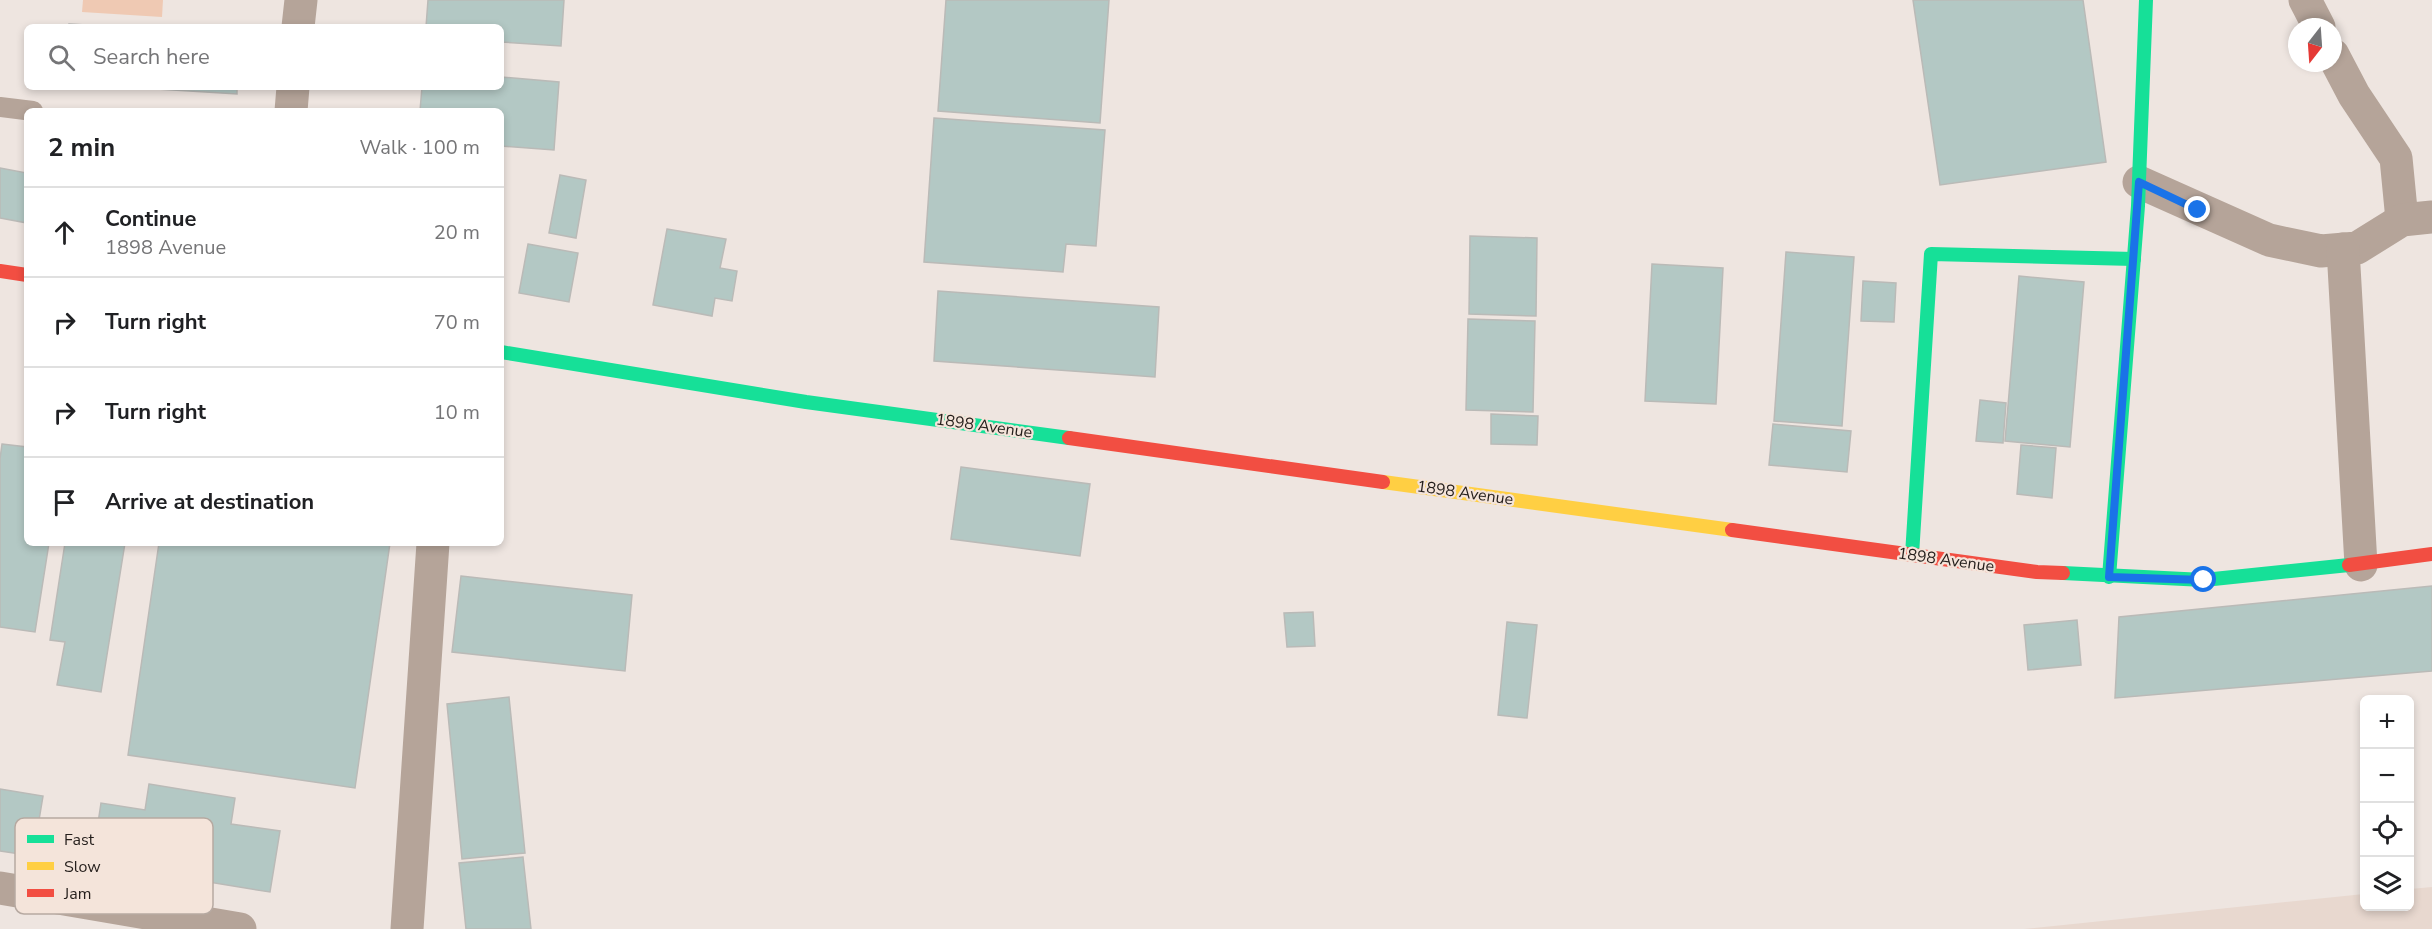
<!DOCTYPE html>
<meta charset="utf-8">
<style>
body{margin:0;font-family:"Nunito Sans",sans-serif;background:#f2f2f2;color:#202124}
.controls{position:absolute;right:18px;bottom:18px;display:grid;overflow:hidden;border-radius:9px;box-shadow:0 3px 9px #0003}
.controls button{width:54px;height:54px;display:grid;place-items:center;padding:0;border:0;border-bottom:2px solid #e0e0e0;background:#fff;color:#202124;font:30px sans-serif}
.compass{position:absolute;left:2288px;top:18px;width:54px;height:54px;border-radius:50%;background:#fff;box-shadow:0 3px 9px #0003;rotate:197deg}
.stop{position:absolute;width:18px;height:18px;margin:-14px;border:4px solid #1a73e8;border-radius:50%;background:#fff}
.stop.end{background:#1a73e8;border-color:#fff;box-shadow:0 2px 6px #0008}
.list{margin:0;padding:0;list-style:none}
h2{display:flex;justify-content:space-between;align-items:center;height:78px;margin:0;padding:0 24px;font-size:26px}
h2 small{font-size:20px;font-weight:400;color:#757577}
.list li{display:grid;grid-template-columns:39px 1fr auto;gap:18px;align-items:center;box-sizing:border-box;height:90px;padding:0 24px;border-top:2px solid #e0e0e0}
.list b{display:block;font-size:22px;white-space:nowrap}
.list p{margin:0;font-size:20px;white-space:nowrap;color:#757577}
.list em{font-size:20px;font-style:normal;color:#757577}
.icon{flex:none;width:33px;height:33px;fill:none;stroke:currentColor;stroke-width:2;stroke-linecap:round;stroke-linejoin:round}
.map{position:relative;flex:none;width:2432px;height:929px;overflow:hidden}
.search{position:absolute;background:#fff;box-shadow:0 3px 9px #0003;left:24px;top:24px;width:480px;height:66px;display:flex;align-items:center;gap:15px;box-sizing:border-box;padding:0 21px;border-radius:9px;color:#757577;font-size:22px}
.panel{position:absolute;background:#fff;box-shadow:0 3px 9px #0003;left:24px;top:108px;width:480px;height:438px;border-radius:9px}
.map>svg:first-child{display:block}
</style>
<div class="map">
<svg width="2432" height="929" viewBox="0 0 2432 929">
<rect width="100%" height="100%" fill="#eee5e0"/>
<polygon fill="#e8d8cf" points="2432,887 2432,929 2024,929 2364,894 2364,906 2410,906 2410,889"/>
<polygon fill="#efc9b3" points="83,0 163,0 162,17 82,12"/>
<g fill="#b3c8c4" stroke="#babab7" stroke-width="1.5">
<polygon points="428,0 564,0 561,46 501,42 501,27 426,27"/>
<polygon points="946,0 1109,0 1100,123 938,111"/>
<polygon points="1913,0 2083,0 2106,162 1940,185"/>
<polygon points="69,24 122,27 69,27"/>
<polygon points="501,77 559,82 554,150 501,146 501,111 420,111 422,87 501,87"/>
<polygon points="124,87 237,87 237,94"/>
<polygon points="934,118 1105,130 1096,246 1066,244 1063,272 924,262"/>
<polygon points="0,168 27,173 27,223 0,218"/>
<polygon points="560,175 586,180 576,238 549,233"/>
<polygon points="667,229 726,239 720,268 737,271 732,301 715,298 712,316 653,305"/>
<polygon points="1470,236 1537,238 1536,316 1469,314"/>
<polygon points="528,244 578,253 569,302 519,293"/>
<polygon points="1786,252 1854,257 1842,426 1774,421"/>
<polygon points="1652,264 1723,268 1716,404 1645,401"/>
<polygon points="2019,276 2084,282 2070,447 2005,441"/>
<polygon points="1863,281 1896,283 1894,322 1861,321"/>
<polygon points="938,291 1159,307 1155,377 934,361"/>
<polygon points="1468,319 1535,321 1533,412 1466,410"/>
<polygon points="1980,400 2006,403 2003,443 1976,441"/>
<polygon points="1491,414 1538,416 1537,445 1491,444"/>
<polygon points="1773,424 1851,431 1847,472 1769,465"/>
<polygon points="2,444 27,447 27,543 49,543 35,632 0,627 0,459"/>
<polygon points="2021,445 2056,448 2052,498 2017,494"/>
<polygon points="961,467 1090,484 1080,556 951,539"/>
<polygon points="65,543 125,543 101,692 57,685 65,642 50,640"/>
<polygon points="159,543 390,543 355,788 128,755"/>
<polygon points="461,576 632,595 625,671 452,652"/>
<polygon points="2432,586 2432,671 2115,698 2119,617"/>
<polygon points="1313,612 1315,646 1287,647 1284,613"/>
<polygon points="2077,620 2081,665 2028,670 2024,625"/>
<polygon points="1507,622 1537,625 1527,718 1498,715"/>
<polygon points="509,697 525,853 462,859 447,704"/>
<polygon points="149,784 235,798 231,824 280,831 270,892 92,863 101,803 145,810"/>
<polygon points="0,789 43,796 33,856 0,851"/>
<polygon points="523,857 531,929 466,929 459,863"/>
</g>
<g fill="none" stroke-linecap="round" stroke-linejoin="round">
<polyline stroke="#b5a499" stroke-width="20" points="0,107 33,111"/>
<g stroke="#b5a499" stroke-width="33">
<polyline points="2305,0 2319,27"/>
<polyline points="298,27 301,0"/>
<polyline points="2333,55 2354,95 2396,158 2402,220"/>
<polyline points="291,111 293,87"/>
<polyline points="2139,182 2269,240 2321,251 2357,248 2402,220 2432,217"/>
<polyline points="2343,249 2361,565"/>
<polyline points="0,888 240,929"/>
<polyline points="407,929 433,543"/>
</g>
<g stroke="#16e098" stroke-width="14">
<polyline points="501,352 806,402 1069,438"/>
<polyline points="1912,555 1931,254 2134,259"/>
<polyline points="2063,573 2204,580 2349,565"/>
<polyline points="2109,577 2138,206 2146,0"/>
</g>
<polyline stroke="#ffcf43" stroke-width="14" points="1383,482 1732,530"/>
<g stroke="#f24e42" stroke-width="14">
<polyline points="0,271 27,275"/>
<polyline points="1069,438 1383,482"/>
<polyline points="1732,530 2037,572 2063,573"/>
<polyline points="2349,565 2432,554"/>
</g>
</g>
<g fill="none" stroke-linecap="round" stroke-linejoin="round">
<polyline stroke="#1a73e8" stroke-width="8" points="2198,210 2139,182 2109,577 2204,580"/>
</g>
<g text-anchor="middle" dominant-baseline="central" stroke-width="4.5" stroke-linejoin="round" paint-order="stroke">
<g font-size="16" fill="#241e1b" stroke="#f4e4da">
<text transform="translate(984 426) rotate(8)">1898 Avenue</text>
<text transform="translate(1465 493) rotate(8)">1898 Avenue</text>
<text transform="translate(1946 560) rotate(8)">1898 Avenue</text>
</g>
</g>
<rect x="15" y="818" width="198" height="96" rx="9" fill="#f4e4da" stroke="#b6a9a1" stroke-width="1.5"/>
<rect x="27" y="835" width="27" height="8" fill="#16e098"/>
<rect x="27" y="862" width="27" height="8" fill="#ffcf43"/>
<rect x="27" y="889" width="27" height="8" fill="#f24e42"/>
<g font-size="16" fill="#241e1b">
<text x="64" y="845">Fast</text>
<text x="64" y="872">Slow</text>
<text x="64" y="899">Jam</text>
</g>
</svg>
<div class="controls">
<button>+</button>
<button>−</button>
<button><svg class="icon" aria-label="locate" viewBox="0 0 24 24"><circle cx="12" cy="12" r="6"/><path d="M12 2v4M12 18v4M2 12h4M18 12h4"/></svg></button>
<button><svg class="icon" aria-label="layers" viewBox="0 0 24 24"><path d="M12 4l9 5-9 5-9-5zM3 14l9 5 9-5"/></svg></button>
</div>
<svg class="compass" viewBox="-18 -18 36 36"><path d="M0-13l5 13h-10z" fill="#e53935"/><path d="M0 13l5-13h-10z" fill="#757577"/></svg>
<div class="stop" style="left:2204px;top:580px"></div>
<div class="stop end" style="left:2198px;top:210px"></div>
<div class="search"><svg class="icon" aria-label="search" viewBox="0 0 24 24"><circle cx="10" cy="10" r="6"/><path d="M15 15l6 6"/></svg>Search here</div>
<section class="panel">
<h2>2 min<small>Walk · 100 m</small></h2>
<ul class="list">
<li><svg class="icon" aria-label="ahead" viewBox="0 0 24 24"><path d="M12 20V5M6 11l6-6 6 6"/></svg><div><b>Continue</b><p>1898 Avenue</p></div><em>20 m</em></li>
<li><svg class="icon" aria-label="right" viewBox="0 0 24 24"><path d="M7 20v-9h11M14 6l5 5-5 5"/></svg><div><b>Turn right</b></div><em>70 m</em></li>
<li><svg class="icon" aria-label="right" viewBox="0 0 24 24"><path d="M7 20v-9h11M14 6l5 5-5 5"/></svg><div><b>Turn right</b></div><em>10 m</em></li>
<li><svg class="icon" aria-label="arrive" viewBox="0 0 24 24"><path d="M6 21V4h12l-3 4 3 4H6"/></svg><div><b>Arrive at destination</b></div></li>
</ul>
</section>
</div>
